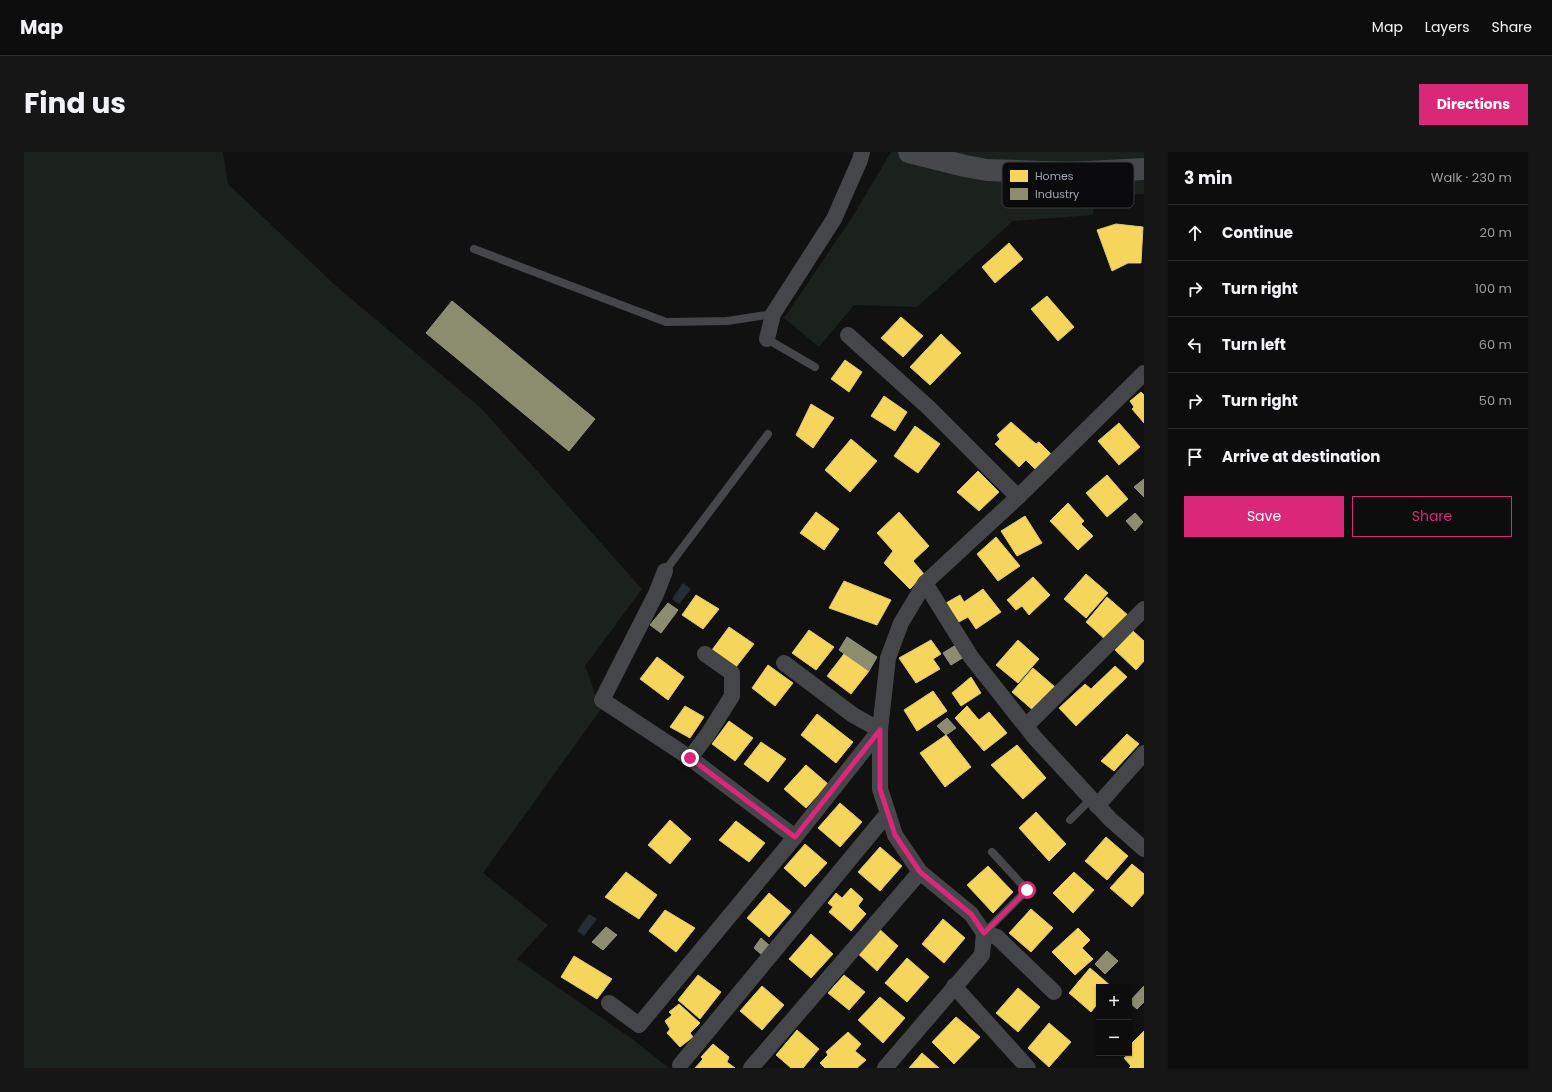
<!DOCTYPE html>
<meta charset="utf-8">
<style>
body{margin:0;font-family:Poppins,sans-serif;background:#161616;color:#f1f3f6}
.controls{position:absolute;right:12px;bottom:12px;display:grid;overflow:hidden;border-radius:0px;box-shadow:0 1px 3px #0004}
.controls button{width:36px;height:36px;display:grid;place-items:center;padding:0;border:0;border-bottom:1px solid #2d2d2e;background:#0d0d0d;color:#f1f3f6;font:20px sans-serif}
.stop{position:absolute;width:12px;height:12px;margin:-9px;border:3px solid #db2777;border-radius:50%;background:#fff}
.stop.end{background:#db2777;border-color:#fff;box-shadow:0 1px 4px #0008}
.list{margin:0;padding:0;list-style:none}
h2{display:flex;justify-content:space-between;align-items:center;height:52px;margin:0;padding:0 16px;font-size:17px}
h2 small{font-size:13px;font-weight:400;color:#9a9c9d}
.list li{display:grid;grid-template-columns:26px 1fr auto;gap:12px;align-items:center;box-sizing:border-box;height:56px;padding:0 16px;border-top:1px solid #2d2d2e}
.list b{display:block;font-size:15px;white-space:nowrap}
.list em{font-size:13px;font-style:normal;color:#9a9c9d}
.actions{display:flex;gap:8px;padding:12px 16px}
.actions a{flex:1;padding:9px 0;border:1px solid #db2777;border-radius:0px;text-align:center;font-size:14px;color:#db2777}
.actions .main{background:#db2777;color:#fff}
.icon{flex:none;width:22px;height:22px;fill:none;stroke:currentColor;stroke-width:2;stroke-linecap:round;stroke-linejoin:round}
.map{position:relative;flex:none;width:1120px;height:916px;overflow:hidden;border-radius:0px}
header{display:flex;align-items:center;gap:24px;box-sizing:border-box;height:56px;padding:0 20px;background:#0d0d0d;border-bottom:1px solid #2d2d2e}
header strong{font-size:19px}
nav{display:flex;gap:22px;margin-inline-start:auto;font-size:14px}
.intro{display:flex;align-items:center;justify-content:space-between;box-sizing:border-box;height:96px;padding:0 24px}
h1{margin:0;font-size:28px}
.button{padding:10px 18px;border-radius:0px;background:#db2777;color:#fff;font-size:14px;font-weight:700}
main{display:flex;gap:24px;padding:0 24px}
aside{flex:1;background:#0d0d0d;border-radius:0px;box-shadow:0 1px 3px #0004}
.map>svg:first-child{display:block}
</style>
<header>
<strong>Map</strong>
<nav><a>Map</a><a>Layers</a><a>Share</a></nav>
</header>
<div class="intro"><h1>Find us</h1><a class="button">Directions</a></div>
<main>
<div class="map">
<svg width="1120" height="916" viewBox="0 0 1120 916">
<rect width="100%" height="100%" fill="#111"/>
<g fill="#1b211c">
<polygon points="0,0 199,0 204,32 312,134 457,256 618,437 561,514 577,557 459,721 524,773 493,807 611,889 645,916 0,916"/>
<polygon points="867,0 1120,0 1120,42 1072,44 1069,63 989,69 893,155 830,153 795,195 760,166 829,64"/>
</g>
<g fill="#272d34">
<polygon points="659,431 667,437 655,452 648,447"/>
<polygon points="565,762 573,767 560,784 553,779"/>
</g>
<g fill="#f6d55c" stroke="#dcc776">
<polygon points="1092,72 1119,75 1117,111 1104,111 1088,119 1073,78"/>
<polygon points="985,91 999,107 971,131 958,115"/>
<polygon points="1023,144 1050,175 1034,189 1007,157"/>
<polygon points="877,165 899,184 879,205 857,186"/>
<polygon points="917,182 937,201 906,233 886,215"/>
<polygon points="821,208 838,220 825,240 807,227"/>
<polygon points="1117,240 1120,243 1120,271 1108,257 1110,255 1106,249"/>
<polygon points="860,244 883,260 871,279 847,264"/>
<polygon points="787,252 810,266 789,296 772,283"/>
<polygon points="987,270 1012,292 1015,290 1028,303 1013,319 1002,308 995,315 971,292 976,287 973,283"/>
<polygon points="1095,271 1116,295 1095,313 1074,289"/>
<polygon points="891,274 916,292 894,321 870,304"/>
<polygon points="827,287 853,309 826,340 801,318"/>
<polygon points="954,319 975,340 955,359 933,340"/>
<polygon points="1083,323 1104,347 1083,365 1062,341"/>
<polygon points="1044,351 1060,369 1057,372 1069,384 1054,398 1026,369"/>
<polygon points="792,360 815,377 800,398 776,381"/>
<polygon points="875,360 905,394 889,409 900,422 886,437 860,411 869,399 853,381"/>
<polygon points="1001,364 1018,391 993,404 977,379"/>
<polygon points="972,385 996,414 974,429 953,402"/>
<polygon points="1062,422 1084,441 1062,466 1040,447"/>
<polygon points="1009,425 1026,443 1005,463 998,454 992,458 983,448"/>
<polygon points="820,429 867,448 853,473 805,456"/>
<polygon points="959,437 977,460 952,477 944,465 935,470 922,451 936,443 940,450"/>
<polygon points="672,443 695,457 679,477 658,463"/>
<polygon points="1083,445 1105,464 1083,489 1062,470"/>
<polygon points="705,475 730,492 712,515 688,498"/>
<polygon points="785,478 810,495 792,518 768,501"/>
<polygon points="1109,479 1120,489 1120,509 1112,518 1091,498"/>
<polygon points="907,488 917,502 909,507 916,517 892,531 875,506"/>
<polygon points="994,488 1015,507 994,531 972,513"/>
<polygon points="820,502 845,519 827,542 803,524"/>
<polygon points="633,505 660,525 644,548 616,527"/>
<polygon points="744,513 769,531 751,554 728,536"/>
<polygon points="1091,514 1103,525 1052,574 1035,556 1061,532 1067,537"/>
<polygon points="1009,516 1031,535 1010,559 988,540"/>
<polygon points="947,525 957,541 937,554 928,541"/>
<polygon points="909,539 923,559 893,579 880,558"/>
<polygon points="661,554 680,565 666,586 646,575"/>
<polygon points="943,554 955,568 965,560 983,581 960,599 931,566"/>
<polygon points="793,562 829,590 812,611 777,583"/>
<polygon points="705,569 729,586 711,609 688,592"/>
<polygon points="1103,582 1115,592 1090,619 1077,609"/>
<polygon points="922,583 947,615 921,635 896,601"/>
<polygon points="737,590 762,607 744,630 720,612"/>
<polygon points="993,593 1022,626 999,647 967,613"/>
<polygon points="782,613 804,632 782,656 760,637"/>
<polygon points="816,651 838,670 816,695 794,676"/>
<polygon points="1012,660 1042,692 1025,709 995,676"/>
<polygon points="646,668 667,687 646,712 624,693"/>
<polygon points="712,669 741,691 725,710 695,688"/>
<polygon points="1082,685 1104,704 1083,728 1061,709"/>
<polygon points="781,692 803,711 781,735 760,716"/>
<polygon points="856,695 878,714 856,739 834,720"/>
<polygon points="1108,712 1120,722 1120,741 1108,755 1086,736"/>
<polygon points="964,714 989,740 969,761 943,733"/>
<polygon points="602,720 633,743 615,767 581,745"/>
<polygon points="1050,720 1070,738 1049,761 1029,741"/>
<polygon points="827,736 839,747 834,754 842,762 827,779 805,760 809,755 804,751 812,741 818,746"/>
<polygon points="745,741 767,760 745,785 723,766"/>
<polygon points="1007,757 1029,776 1007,800 985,781"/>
<polygon points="641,758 671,776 652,800 625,779"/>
<polygon points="919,767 941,786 920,811 898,792"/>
<polygon points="853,775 874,794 853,819 831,799"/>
<polygon points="1054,776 1066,788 1058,796 1069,807 1051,823 1028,800"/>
<polygon points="787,782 809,802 787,826 765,807"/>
<polygon points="550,804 588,827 573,847 537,825"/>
<polygon points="883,806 905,825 883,850 861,831"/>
<polygon points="1066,816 1088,835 1075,835 1075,850 1067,860 1045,841"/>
<polygon points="674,823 697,840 676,867 654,848"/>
<polygon points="820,823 841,840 825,858 804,841"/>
<polygon points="738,834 760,853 738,878 716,859"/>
<polygon points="994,836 1016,855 994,880 972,861"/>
<polygon points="856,845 881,866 859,891 834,868"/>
<polygon points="655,852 676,871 666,881 669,885 656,895 643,881 646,877 641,869 648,863 645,860"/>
<polygon points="932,865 956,885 930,912 908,890"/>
<polygon points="1025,871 1047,890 1025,915 1004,896"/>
<polygon points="773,878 795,897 779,916 767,916 752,903"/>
<polygon points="1120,879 1120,916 1105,916 1107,914 1100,906 1108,899 1105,894"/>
<polygon points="824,880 837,892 831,899 842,908 833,916 801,916 796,911 804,903 802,900"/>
<polygon points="689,892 705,905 703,910 711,916 671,916 679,907 677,905"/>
<polygon points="898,901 915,916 885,916"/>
</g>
<g fill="#8c8c6e" stroke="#929483">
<polygon points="428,149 571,267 545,299 402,181"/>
<polygon points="1120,327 1120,345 1110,335"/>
<polygon points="1111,361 1119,370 1111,379 1102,369"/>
<polygon points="644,451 654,458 637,481 626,473"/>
<polygon points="823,485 853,505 845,519 815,498"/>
<polygon points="932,493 940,505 927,513 919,501"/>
<polygon points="923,566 932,576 922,583 913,574"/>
<polygon points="582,775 593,783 579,798 568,790"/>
<polygon points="737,786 746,794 739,804 730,796"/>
<polygon points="1083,799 1094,809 1081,822 1071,812"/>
<polygon points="1120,834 1120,850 1113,857 1105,850"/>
</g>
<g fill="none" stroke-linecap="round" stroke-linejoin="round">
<g stroke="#45464a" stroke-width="8">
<polyline points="450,97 642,170 703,169 749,162"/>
<polyline points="743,187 791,215"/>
<polyline points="641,419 744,282"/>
<polyline points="1046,668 1067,647"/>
<polyline points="960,781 1003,738 968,700"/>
</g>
<g stroke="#45464a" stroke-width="16">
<polyline points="824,183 905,256 994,345"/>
<polyline points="743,187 749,162 810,67 836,8 838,0"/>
<polyline points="1120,221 994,345 901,431 947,505 1011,586 1086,667 1120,697"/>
<polyline points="641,419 632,442 578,548 666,606"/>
<polyline points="681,502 708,521 708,544 684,582 666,606 771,685"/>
<polyline points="1002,574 1120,457"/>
<polyline points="1073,654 1120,601"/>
<polyline points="960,781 973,785 1030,840"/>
<polyline points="930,834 1004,916"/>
<polyline points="585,851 615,873 771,685 856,578 829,563 760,511"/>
<polyline points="656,913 864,661"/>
<polyline points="727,916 896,720"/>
<polyline points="861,916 958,803 960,781 947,762 896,720 871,683 856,637 856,578 864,506 877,471 901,431"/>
</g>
<polyline stroke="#47484c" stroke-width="22" points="885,0 941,14 963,18 1046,21 1120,17"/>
</g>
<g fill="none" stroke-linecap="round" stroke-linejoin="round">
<polyline stroke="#db2777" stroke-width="5" points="666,606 771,685 856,578 856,637 871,683 896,720 947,762 960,781 1003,738"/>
</g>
<rect x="978" y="10" width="132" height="46" rx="6" fill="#0b0b0d" stroke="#38393f" stroke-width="1"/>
<rect x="986" y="18" width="18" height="12" fill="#f6d55c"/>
<rect x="986" y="36" width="18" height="12" fill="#8c8c6e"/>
<g font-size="11" fill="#a1a5b3">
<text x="1011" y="28">Homes</text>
<text x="1011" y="46">Industry</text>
</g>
</svg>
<div class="controls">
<button>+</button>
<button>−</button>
</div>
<div class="stop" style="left:1003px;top:738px"></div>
<div class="stop end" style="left:666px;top:606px"></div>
</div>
<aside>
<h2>3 min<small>Walk · 230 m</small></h2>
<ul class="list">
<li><svg class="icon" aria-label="ahead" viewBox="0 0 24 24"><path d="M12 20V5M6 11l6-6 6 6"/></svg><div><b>Continue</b></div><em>20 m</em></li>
<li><svg class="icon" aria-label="right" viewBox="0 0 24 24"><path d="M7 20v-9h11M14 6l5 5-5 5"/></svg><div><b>Turn right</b></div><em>100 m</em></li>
<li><svg class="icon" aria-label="left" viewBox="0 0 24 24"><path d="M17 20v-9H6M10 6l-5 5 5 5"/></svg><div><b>Turn left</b></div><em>60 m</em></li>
<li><svg class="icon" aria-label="right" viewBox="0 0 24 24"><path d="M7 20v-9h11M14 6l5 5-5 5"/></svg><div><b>Turn right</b></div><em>50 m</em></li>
<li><svg class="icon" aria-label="arrive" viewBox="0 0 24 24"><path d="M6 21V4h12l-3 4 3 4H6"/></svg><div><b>Arrive at destination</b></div></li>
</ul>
<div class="actions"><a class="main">Save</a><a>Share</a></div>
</aside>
</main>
